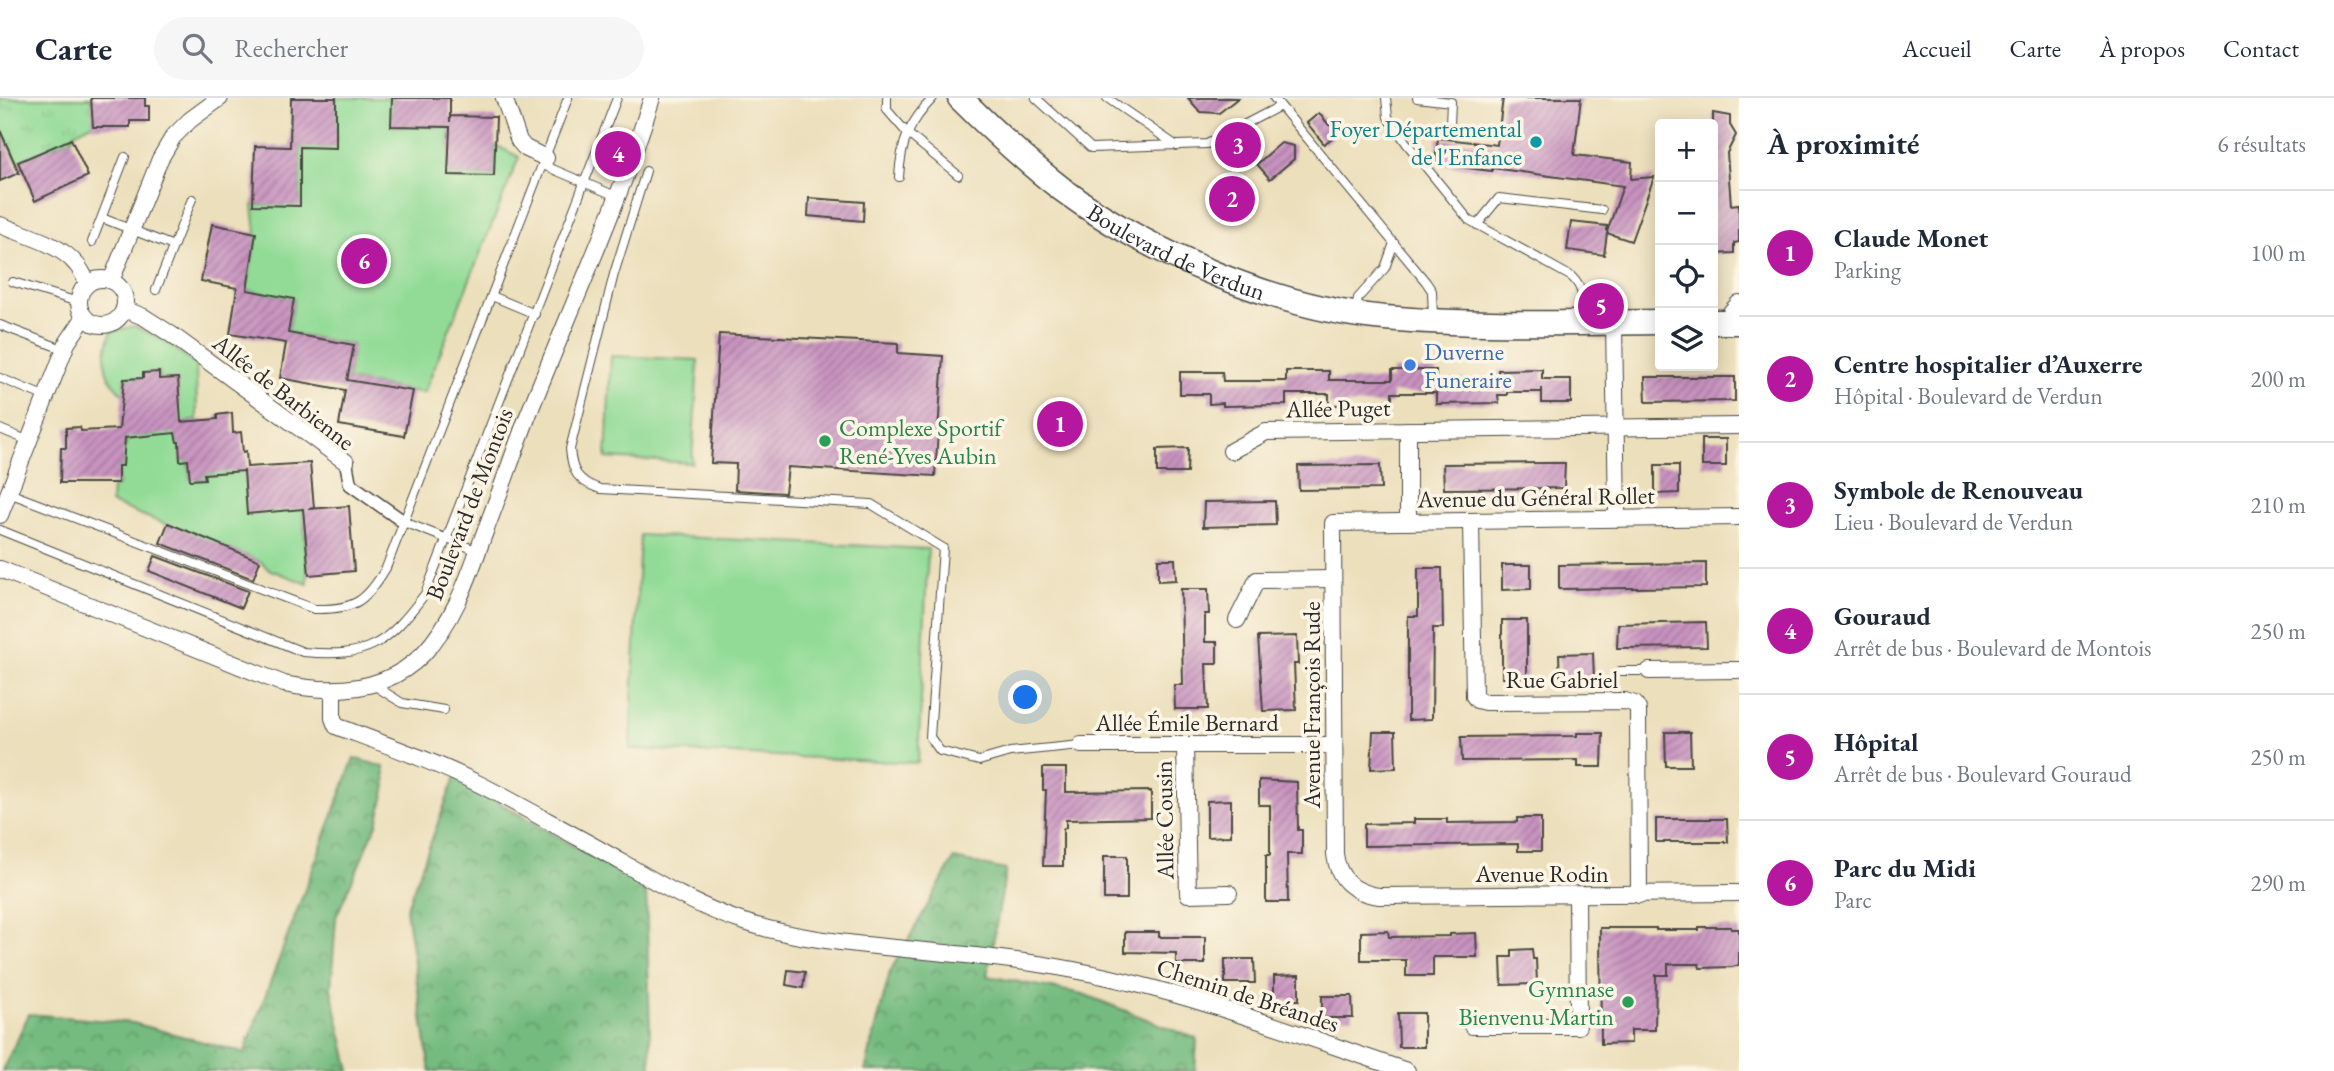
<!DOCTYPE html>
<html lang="fr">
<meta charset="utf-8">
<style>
body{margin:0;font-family:"EB Garamond",serif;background:#f6f6f7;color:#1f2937}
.controls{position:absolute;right:21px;top:21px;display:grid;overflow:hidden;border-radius:7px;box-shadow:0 4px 18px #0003}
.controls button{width:63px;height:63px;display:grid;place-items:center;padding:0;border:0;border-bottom:2px solid #e0e1e3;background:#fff;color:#1f2937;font:35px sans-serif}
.you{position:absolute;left:1026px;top:600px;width:24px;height:24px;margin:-18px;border:5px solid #fff;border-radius:50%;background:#1a73e8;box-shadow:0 0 0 10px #1a73e833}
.badge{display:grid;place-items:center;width:46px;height:46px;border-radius:50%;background:#b5179e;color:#fff;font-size:23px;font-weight:700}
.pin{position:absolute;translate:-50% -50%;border:4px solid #fff;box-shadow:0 2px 7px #0006}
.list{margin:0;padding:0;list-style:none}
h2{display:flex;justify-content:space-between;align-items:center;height:91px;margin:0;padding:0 28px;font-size:30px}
h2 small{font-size:23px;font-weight:400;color:#747a83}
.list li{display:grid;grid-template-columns:46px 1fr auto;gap:21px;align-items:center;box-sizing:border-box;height:126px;padding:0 28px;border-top:2px solid #e0e1e3}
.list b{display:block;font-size:26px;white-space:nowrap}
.list p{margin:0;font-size:23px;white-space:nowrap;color:#747a83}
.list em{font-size:23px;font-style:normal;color:#747a83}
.icon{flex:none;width:38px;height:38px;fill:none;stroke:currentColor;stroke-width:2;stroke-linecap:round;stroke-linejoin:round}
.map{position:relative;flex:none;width:1739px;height:973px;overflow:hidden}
header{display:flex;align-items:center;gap:42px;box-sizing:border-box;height:98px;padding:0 35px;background:#fff;border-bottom:2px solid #e0e1e3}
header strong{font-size:33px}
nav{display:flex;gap:38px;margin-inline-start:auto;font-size:24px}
.search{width:490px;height:63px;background:#f6f6f7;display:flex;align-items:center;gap:18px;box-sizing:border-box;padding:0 24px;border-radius:38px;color:#747a83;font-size:26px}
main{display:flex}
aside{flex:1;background:#fff}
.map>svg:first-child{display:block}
</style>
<header>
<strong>Carte</strong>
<div class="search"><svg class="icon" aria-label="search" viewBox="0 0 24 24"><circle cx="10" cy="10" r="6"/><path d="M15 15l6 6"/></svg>Rechercher</div>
<nav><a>Accueil</a><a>Carte</a><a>À propos</a><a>Contact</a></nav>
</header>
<main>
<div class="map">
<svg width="1739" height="973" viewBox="0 0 1739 973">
<defs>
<pattern id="forest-crowns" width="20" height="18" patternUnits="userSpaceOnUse" patternTransform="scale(1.75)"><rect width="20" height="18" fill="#75bb7f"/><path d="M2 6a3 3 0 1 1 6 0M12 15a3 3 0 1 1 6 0" fill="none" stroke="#609868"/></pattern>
<pattern id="park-tufts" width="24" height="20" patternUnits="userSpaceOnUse" patternTransform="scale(1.75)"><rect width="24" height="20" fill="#92db96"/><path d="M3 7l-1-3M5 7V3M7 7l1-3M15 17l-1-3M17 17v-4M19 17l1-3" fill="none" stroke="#7ebc81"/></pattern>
<pattern id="building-hatch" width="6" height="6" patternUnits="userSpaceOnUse" patternTransform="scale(1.75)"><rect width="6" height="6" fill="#c893c0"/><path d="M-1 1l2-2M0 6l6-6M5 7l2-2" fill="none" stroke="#a3789c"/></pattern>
</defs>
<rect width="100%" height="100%" fill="#fcf5e5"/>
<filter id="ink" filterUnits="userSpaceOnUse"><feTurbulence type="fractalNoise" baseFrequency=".0143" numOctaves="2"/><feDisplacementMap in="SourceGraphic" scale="14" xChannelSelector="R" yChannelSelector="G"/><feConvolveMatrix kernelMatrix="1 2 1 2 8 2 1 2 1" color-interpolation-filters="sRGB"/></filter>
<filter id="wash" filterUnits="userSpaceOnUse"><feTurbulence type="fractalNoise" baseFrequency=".00686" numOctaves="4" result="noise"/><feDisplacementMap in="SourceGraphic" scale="28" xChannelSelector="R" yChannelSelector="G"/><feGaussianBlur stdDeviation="1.57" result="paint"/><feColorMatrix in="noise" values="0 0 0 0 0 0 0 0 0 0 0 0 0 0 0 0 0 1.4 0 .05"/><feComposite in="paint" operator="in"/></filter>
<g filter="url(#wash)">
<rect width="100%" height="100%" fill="#ecdfbc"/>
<g fill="#92db96" stroke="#5e8360" stroke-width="2">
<polygon points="336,0 392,0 392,28 450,29 449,77 494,78 495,47 519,59 424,295 347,282 353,247 288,235 294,201 247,192 256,135 253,107 300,107 300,49 336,49"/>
<path d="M134 228 164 242 196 267 197 322 175 327 159 274 143 280 124 281V297C100 277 103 260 111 234Z"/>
<polygon points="611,258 698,262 692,365 606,360"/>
<polygon points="175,332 177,344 184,344 181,363 188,362 190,381 204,381 204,376 244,369 303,411 308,486 268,471 260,463 111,405 112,389 118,388 118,368 123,368 123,353 119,348 126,348 125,333 140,338 155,337 155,333"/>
<polygon points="640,437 928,451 918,665 630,651"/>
</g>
<g fill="url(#forest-crowns)" stroke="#507355" stroke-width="2">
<polygon points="354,660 384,669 386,688 377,726 336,819 331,891 350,973 2,973 29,916 133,925 244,955"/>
<polygon points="455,679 646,790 651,973 430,973 406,811"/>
<polygon points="954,761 1006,772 987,878 1083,896 1197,941 1195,973 865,973 890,874"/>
</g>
<polygon fill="url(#park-tufts)" stroke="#5e8360" stroke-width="2" points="0,0 91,0 94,25 76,34 71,41 18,64 3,37 0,38"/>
<g id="blocks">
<g fill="url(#building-hatch)">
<polygon points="91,0 145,0 145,8 149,8 149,23 130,23 130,29 93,29"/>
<polygon points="291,0 336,0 336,50 300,49 300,108 253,107 255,48 290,49"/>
<polygon points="392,0 450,0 450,24 450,18 496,19 494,78 448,77 450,29 391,28"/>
<polygon points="1188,0 1238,0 1219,15 1200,14"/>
<polygon points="1503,0 1581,0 1574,57 1632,64 1631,81 1654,79 1631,143 1607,135 1604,157 1567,152 1571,124 1607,128 1607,134 1623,88 1492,70 1492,73 1435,66 1438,40 1497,47"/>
<polygon points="1319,15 1329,27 1344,31 1324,46 1307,25"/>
<polygon points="1713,15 1730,18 1730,27 1736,37 1727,55 1731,107 1739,106 1739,144 1734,145 1734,155 1713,156"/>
<polygon points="0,32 19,75 0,83"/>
<polygon points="71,41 88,78 35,103 18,64"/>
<polygon points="1281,45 1294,48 1294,61 1270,81 1257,66"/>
<polygon points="809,100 864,104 863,123 808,118"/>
<polygon points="212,126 256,135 247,192 294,201 288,235 354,247 347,282 413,293 404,338 339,327 345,292 280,280 286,245 230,236 237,190 201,183"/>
<polygon points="719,236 898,245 898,255 943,258 935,378 788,369 785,395 735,392 736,366 711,365"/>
<polygon points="1542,271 1542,281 1571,281 1571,305 1542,305 1542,290 1542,294 1507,294 1507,297 1498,297 1499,305 1436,306 1436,295 1392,295 1392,306 1329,307 1329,296 1286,296 1286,307 1223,308 1223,305 1209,306 1209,296 1180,296 1180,274 1222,274 1223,283 1286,283 1286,273 1329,273 1329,282 1392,282 1392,272 1436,272 1436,282 1498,281 1498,272"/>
<polygon points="159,274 159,281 178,280 181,324 217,321 217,317 232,315 233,335 241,334 243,354 246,353 247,369 310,365 314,410 308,411 349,408 354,473 309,477 303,411 247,416 244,373 204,376 205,381 190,382 188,362 180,363 179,344 177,344 175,335 125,340 123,368 118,368 118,385 60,385 61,350 66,350 66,330 80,329 81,333 119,331 124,281 143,280 143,275"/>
<polygon points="1645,279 1735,279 1735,303 1646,304"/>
<rect x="1702" y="341" width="24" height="27"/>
<polygon points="1188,350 1187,375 1157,375 1157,351"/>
<polygon points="1548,365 1565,365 1564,390 1444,391 1443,366"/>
<polygon points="1380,367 1381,391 1299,392 1298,368"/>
<polygon points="1655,367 1679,367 1679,395 1655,396"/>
<polygon points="1275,403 1276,427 1203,429 1204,404"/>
<polygon points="168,425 260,463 253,481 160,445"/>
<polygon points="155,458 248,493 241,510 149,473"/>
<polygon points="1158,461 1175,461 1176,482 1158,483"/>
<polygon points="1706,465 1706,489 1559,491 1559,467"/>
<polygon points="1502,467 1531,467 1531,491 1502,492"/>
<polygon points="1418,470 1442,470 1443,530 1433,530 1432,621 1408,622 1408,518 1418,518"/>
<polygon points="1181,491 1208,491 1209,516 1205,516 1205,544 1217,544 1217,566 1206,566 1208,611 1175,611 1174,587 1183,587"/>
<rect x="1502" y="522" width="25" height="58"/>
<polygon points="1706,524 1707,549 1617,550 1618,526"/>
<polygon points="1297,538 1298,566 1294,566 1296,612 1263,613 1258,539"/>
<polygon points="1593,555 1594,580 1560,580 1559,556"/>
<polygon points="1373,634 1395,634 1396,670 1371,671"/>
<polygon points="1665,634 1690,634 1691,668 1666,668"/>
<polygon points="1577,635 1603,635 1602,669 1578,669 1578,662 1462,663 1461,639 1577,638"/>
<polygon points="1043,670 1066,670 1066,694 1151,693 1151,720 1066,722 1066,730 1063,731 1063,768 1043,768 1046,692 1043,692"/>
<polygon points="1259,682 1297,684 1298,732 1302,732 1302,756 1287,756 1288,804 1266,804 1266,757 1270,757 1270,707 1259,707"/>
<polygon points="1231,702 1231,738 1207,739 1207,703"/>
<polygon points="1517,720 1541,720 1541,753 1518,753 1518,746 1364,748 1364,726 1414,725 1414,721 1447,721 1447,725 1517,724"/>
<polygon points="1656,721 1727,721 1728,744 1656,744"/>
<rect x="1104" y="758" width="23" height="43"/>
<polygon points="1699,829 1731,829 1731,831 1739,831 1739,867 1732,869 1700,870 1699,866 1668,866 1668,877 1656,877 1655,932 1631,932 1631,945 1601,946 1600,830 1656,830 1656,832 1699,832"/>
<polygon points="1388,833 1389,839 1450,838 1450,836 1476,835 1477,859 1433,859 1433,878 1406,878 1406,862 1361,862 1361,834"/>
<polygon points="1125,834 1159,834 1159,839 1205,839 1205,866 1176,866 1176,855 1125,854"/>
<polygon points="1532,851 1533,861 1536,861 1537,886 1502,887 1501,859 1512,859 1512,852"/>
<polygon points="1225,861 1254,861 1255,885 1225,885"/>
<polygon points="788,872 805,874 803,890 786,887"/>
<polygon points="1299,877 1299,902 1274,902 1274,878"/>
<polygon points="1322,898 1352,898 1353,920 1322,920"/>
<polygon points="1398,915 1424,915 1424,949 1399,949"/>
</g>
</g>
</g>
<g filter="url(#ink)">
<use href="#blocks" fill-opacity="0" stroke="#484641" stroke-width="2"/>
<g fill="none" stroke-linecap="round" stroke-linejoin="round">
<g stroke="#484641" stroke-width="10">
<g id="service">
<polyline points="887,0 887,12 907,35 958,77"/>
<polyline points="1036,0 1091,50 1207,46 1280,8"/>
<polyline points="1107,0 1177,48"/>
<polyline points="1274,0 1426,184 1432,193 1433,220"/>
<path d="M1386 0 1388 19 1407 46 1469 122 1572 179C1585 192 1583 204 1583 221"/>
<polyline points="1417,0 1451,4 1450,26"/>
<polyline points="543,67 616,98"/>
<path d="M646 73 614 176 570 351C572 374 577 383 600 391L871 406 943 450 930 639 940 653 979 663 1010 654 1081 647"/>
<path d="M899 79C901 44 909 25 933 0"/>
<polyline points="102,120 173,148"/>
<polyline points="1477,127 1499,100 1602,112"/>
<polyline points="92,144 125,59"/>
<polyline points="13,184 78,204"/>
<polyline points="156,192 192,101"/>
<polyline points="492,198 535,216"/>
<polyline points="1356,214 1358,200 1385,170 1394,145"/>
<polyline points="0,227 65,252"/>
<polyline points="0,280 46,299"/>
<polyline points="0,331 29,343"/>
<path d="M9 395 314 511C354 512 366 504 386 470L568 0"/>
<polyline points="404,424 478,453"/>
<path d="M0 432 303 554C369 560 386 547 425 496L617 0"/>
<polyline points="1620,573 1649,573"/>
<polyline points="372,586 402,605 444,612"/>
</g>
</g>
<g stroke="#484641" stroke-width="15">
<polyline id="pedestrian" points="346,364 350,386 404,424"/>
</g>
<g stroke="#484641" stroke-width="18">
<g id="minor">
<polyline points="504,0 519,43 525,50 546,60"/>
<path d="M0 127C24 137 59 145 76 166 81 171 84 179 88 185"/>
<circle cx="102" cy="204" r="23"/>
<polyline points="111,183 160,61 173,39 190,22 220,0"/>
<polyline points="124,211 144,219 172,237 346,364"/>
<polyline points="1730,224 1731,214 1739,205"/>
<polyline points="1614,225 1617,420"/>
<polyline points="1408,332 1408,424"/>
<polyline points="1231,353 1266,334 1739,328"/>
<polyline points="0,417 67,245 84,220"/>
<path d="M1739 419 1333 425 1335 756C1338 782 1354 795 1379 798L1739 795"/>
<polyline points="1471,424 1474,598 1477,602 1485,604 1625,603 1635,606 1638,611 1639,797"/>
<path d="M0 471 284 586C333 596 386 594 423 556 454 523 468 481 483 439 498 400 512 360 527 320 569 214 618 109 652 0"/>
<polyline points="1237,522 1257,482 1333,481"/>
<polyline points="1649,573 1739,572"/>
<path d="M333 592V620L336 628C384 646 433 663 479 686 513 703 546 722 579 740 633 769 683 804 741 823 798 842 856 846 915 852 968 857 1021 862 1074 872 1188 894 1297 936 1407 973"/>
<polyline points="1081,647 1334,647"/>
<polyline points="1185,647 1188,796 1229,795"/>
<polyline points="1472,928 1578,928 1577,797"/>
</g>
</g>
<g stroke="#484641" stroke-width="27">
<g id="primary">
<path id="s1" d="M960 0C990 30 1029 66 1063 92 1148 155 1279 211 1385 220 1476 228 1569 225 1660 224"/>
<polyline points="1713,224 1739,224"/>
</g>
</g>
<use href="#service" stroke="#fff" stroke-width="8"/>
<use href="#pedestrian" stroke="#fff" stroke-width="12"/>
<use href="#minor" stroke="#fff" stroke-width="16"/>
<use href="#primary" stroke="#fff" stroke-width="24"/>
</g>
</g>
<circle fill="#0f9aa8" stroke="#fcf5e5" stroke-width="2.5" cx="1536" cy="44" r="7"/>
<circle fill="#3f7fe0" stroke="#fcf5e5" stroke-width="2.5" cx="1410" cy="267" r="7"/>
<g fill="#2e9e5b" stroke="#fcf5e5" stroke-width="2.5">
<circle cx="825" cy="343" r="7"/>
<circle cx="1628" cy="904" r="7"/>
</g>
<g text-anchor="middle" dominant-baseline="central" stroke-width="7" stroke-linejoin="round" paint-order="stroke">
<g font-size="24" fill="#0d838f" stroke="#fcf5e5" text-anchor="end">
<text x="1522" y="30">Foyer Départemental<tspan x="1522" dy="28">de l'Enfance</tspan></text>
</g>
<g font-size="24" fill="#2b2b2b" stroke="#fcf5e5">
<text stroke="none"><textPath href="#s1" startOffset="268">Boulevard de Verdun</textPath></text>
<text transform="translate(284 294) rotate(38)">Allée de Barbienne</text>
<text transform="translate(1338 310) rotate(-1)">Allée Puget</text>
<text transform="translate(1536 399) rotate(-1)">Avenue du Général Rollet</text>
<text transform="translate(469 406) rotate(-69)">Boulevard de Montois</text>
<text x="1562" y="581">Rue Gabriel</text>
<text transform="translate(1311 607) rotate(-90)">Avenue François Rude</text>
<text x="1187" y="624">Allée Émile Bernard</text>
<text transform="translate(1164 722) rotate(-91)">Allée Cousin</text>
<text x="1542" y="775">Avenue Rodin</text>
<text transform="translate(1248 897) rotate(18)">Chemin de Bréandes</text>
</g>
<g font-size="24" fill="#366cbe" stroke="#fcf5e5" text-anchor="start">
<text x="1424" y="253">Duverne<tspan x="1424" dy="28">Funeraire</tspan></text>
</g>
<g font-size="24" fill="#27864d" stroke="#fcf5e5" text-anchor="start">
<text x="839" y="329">Complexe Sportif<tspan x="839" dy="28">René-Yves Aubin</tspan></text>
<text x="1614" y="890" text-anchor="end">Gymnase<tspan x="1614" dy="28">Bienvenu Martin</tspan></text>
</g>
</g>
</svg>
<div class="controls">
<button>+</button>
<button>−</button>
<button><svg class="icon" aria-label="locate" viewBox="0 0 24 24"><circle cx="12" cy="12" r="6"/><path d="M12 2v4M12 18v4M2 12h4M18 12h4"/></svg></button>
<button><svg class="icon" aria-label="layers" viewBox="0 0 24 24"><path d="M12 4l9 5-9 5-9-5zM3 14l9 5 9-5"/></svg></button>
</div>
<div class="you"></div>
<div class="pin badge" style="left:1060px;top:326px">1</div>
<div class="pin badge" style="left:1232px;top:101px">2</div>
<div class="pin badge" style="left:1238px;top:47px">3</div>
<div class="pin badge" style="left:618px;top:56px">4</div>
<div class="pin badge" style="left:1601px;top:208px">5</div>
<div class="pin badge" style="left:364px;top:163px">6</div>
</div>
<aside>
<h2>À proximité<small>6 résultats</small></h2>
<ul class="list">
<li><span class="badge">1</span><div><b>Claude Monet</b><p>Parking</p></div><em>100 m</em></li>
<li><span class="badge">2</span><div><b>Centre hospitalier d’Auxerre</b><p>Hôpital · Boulevard de Verdun</p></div><em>200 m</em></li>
<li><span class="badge">3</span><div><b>Symbole de Renouveau</b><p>Lieu · Boulevard de Verdun</p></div><em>210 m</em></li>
<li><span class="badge">4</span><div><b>Gouraud</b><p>Arrêt de bus · Boulevard de Montois</p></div><em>250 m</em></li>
<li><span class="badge">5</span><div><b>Hôpital</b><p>Arrêt de bus · Boulevard Gouraud</p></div><em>250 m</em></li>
<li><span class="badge">6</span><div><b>Parc du Midi</b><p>Parc</p></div><em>290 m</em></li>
</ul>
</aside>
</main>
